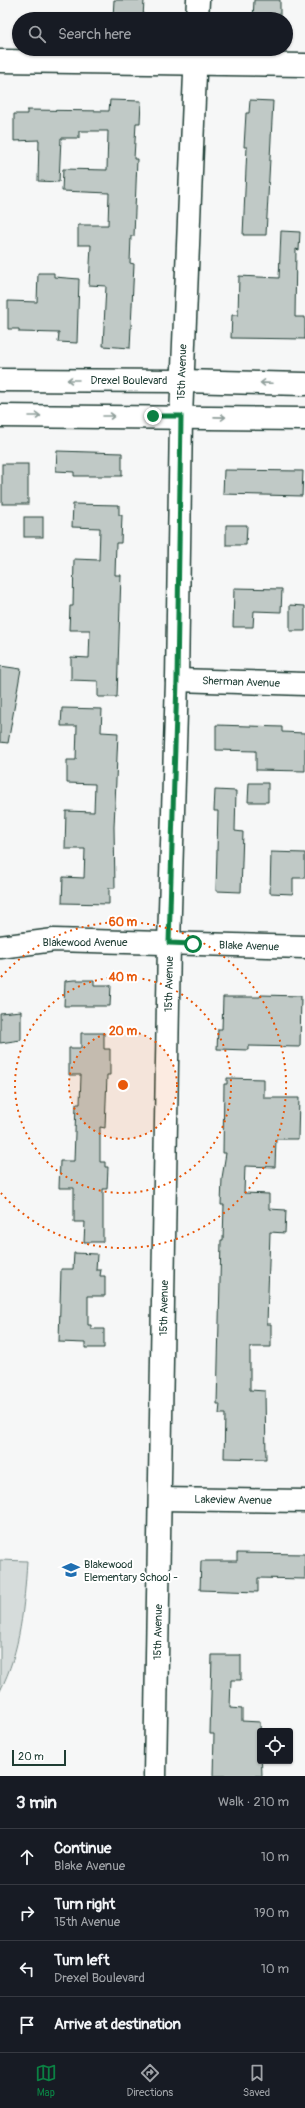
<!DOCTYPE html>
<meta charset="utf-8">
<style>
body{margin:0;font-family:Pangolin,sans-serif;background:#242831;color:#f1f3f6}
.controls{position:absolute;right:12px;bottom:12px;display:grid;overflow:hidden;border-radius:4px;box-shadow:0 1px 3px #0004}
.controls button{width:36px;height:36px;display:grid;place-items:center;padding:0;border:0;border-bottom:1px solid #363941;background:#171b24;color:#f1f3f6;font:20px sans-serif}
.scale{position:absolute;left:12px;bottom:10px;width:54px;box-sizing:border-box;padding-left:4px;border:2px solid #1f3d34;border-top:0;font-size:11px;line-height:14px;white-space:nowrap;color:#1f3d34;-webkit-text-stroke:3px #fff;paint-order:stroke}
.stop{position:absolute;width:12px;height:12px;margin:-9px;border:3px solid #0b8043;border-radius:50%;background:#fff}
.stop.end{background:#0b8043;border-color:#fff;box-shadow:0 1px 4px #0008}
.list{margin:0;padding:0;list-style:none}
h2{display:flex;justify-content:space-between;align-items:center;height:52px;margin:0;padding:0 16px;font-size:17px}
h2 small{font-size:13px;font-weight:400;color:#9ea1a6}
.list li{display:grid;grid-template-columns:26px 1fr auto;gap:12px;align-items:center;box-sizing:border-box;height:56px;padding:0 16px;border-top:1px solid #363941}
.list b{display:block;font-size:15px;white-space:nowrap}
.list p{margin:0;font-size:13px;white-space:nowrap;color:#9ea1a6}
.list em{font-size:13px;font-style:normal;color:#9ea1a6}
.icon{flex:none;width:22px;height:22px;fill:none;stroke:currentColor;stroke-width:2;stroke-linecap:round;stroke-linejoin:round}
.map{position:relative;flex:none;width:305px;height:1776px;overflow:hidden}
.search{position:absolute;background:#171b24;box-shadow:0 1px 3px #0004;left:12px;right:12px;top:12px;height:44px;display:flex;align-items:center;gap:10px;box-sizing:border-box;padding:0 14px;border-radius:22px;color:#9ea1a6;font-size:15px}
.sheet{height:276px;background:#171b24}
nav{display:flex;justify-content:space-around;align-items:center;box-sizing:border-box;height:56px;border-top:1px solid #363941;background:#171b24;font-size:11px;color:#9ea1a6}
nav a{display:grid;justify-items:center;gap:2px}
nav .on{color:#0b8043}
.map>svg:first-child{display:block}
</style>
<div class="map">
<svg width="305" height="1776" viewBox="0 0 305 1776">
<rect width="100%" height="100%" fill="#f6f7f7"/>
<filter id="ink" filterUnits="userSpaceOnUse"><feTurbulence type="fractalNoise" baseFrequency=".025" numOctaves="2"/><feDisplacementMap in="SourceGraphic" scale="8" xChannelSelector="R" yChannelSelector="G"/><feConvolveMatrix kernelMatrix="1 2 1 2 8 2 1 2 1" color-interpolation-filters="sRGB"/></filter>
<g filter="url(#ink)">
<path fill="#d6dcdb" stroke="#7a8c88" d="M0 1560 27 1561C24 1606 21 1650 0 1691Z"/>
<g fill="#c0c9c6" stroke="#1f3d34">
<polygon points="114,0 144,0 143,18 113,17"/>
<polygon points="254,0 280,0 280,19 253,19"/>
<polygon points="110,100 141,101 140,123 136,123 134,159 137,159 134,236 131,236 130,263 134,264 130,348 103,346 106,286 89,285 91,245 78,245 78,225 108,225 109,193 62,191 63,169 107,170 108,131 79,131 79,138 61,138 59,182 38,181 39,140 14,141 14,114 27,114 27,110 109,111"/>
<polygon points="250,100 273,101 266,235 243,235 247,147 244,147 246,113 249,113"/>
<polygon points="281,231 300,232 299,250 296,249 295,317 305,317 305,339 231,338 232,315 238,315 239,276 279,278"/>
<polygon points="38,273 54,273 54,277 79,279 77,343 58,342 59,333 19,332 19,329 8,329 8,301 37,302"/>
<polygon points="57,451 122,453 122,476 74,476 74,472 56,471"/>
<rect x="2" y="464" width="26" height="40"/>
<polygon points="224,470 303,471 302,496 223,494"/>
<polygon points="73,504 119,505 119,515 122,515 121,543 116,543 115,575 121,575 117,697 98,697 98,681 71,680 71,657 89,658 90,630 69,630 70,606 73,606 74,559 99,560 100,528 72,527"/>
<rect x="24" y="517" width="19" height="20"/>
<polygon points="226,525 247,525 246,545 226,545"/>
<polygon points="234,588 282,589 281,612 254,611 253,627 233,627"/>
<polygon points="290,605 305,606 305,631 290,631"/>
<polygon points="0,666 21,669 8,743 0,742"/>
<polygon points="62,708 102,709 101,732 118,733 114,827 115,888 109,888 109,904 62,903 63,877 84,878 85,849 65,849 66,811 94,812 95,784 67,783 67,760 76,760 77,726 61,726"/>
<polygon points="216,725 282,727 282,732 305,733 305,771 256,770 256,751 216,750"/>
<polygon points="249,783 268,783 268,802 248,802"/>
<polygon points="215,790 236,791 235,831 243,832 241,892 216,891 218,811 214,811"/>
<polygon points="271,852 305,853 305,878 293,878 293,894 270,893"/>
<polygon points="74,980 94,980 94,985 111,985 110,1006 64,1006 65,981"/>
<polygon points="261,995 301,996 300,1047 248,1046 248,1050 217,1049 218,1029 222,1029 223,997 260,997"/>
<polygon points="21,1011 21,1040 0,1043 0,1013"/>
<polygon points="81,1033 104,1033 104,1049 110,1049 110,1075 107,1075 105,1128 100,1127 100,1162 105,1162 105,1167 108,1167 107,1189 103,1189 103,1242 84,1242 85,1222 74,1222 74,1188 59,1188 60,1161 74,1161 76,1104 80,1104 81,1075 69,1075 69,1048 81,1048"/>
<polygon points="227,1078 264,1079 264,1098 299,1098 298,1139 276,1139 275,1167 245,1166 244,1193 269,1194 269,1209 286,1210 285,1233 270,1232 267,1324 271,1324 271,1347 250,1347 250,1390 265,1391 266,1459 224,1458 225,1414 219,1414 220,1404 217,1404 221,1240 223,1240 224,1205 221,1205 222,1178 226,1153 223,1153 224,1084 227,1084"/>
<polygon points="74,1253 97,1254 96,1270 101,1270 100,1276 105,1276 105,1296 88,1296 88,1325 91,1325 91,1329 104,1329 104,1348 85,1348 85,1343 59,1342 61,1269 73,1269"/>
<polygon points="237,1553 305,1554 305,1579 258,1578 258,1592 200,1590 201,1561 237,1561"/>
<polygon points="212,1655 241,1655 241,1680 231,1680 230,1708 242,1709 242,1721 260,1722 262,1776 213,1776 214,1734 210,1734"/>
</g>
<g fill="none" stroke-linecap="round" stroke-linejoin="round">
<g stroke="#1f3d34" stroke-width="25">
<g id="street">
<polyline points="0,61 305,65"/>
<polyline points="177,680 305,684"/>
<polyline points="0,947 54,940 305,947"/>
<polyline points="161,1499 305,1501"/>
</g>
</g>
<g stroke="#1f3d34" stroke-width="25">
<g id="secondary">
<polyline points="197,19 198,0"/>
<polyline points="0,380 182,381 305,384"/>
<polyline points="0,416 305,419"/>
<polyline points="155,1776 169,943 177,680 181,417 196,49"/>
</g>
</g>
<use href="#street" stroke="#fff" stroke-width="22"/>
<use href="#secondary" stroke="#fff" stroke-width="22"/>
</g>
<defs><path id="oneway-shaft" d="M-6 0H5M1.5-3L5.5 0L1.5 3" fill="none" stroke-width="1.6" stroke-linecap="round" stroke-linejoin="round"/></defs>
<g stroke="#8f9e9a">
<use href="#oneway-shaft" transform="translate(73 380) rotate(-180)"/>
<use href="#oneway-shaft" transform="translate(266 383) rotate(-178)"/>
<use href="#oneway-shaft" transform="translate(35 416)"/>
<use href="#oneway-shaft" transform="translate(109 416)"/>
<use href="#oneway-shaft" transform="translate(220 417) rotate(1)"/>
</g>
</g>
<g fill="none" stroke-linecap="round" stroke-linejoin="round" filter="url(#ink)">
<polyline stroke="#0b8043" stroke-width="5" points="153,416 181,416 177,680 169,943 193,944"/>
</g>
<circle cx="123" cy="1085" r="54" fill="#e8590c" fill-opacity=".12"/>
<g fill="none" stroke="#e8590c" stroke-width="2" stroke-dasharray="2 4">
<circle cx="123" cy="1085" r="54"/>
<circle cx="123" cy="1085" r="108"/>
<path d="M1 977A163 163 0 1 1 1 1193"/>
</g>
<defs>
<g id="school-bare" transform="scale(1.38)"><path d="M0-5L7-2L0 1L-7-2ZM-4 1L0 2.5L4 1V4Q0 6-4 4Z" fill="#1f6fb2" stroke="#fff" stroke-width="2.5" paint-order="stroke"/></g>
</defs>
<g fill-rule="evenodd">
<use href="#school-bare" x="71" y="1570"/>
</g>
<g text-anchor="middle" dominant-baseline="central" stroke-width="4" stroke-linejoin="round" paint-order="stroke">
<g font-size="11" fill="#1f3d34" stroke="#fff">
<text transform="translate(182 372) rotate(-88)">15th Avenue</text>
<text x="129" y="380">Drexel Boulevard</text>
<text transform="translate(241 682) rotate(2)">Sherman Avenue</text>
<text x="85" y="942">Blakewood Avenue</text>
<text transform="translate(249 946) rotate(2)">Blake Avenue</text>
<text transform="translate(169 984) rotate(-89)">15th Avenue</text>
<text transform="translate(164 1308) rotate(-89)">15th Avenue</text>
<text transform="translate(233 1500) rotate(1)">Lakeview Avenue</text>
<text transform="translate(158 1632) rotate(-89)">15th Avenue</text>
</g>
<g font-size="11" fill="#1f3d34" stroke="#fff" text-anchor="start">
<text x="84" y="1564">Blakewood<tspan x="84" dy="13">Elementary School -</tspan></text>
</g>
</g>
<circle cx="123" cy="1085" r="6" fill="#e8590c" stroke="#fff" stroke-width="2"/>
<g font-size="12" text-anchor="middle" font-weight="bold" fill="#e8590c" stroke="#fff" stroke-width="4" stroke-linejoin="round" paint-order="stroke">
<text x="123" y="926">60 m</text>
<text x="123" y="981">40 m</text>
<text x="123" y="1035">20 m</text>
</g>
</svg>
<div class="controls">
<button><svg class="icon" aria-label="locate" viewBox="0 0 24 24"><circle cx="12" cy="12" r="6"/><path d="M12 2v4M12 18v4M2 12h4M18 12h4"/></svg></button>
</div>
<div class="scale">20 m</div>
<div class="stop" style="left:193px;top:944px"></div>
<div class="stop end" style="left:153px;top:416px"></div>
<div class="search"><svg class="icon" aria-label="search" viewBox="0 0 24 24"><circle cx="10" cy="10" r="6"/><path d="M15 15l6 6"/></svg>Search here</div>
</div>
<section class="sheet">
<h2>3 min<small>Walk · 210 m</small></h2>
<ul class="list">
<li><svg class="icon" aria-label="ahead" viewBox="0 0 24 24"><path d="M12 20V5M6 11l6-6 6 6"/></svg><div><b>Continue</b><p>Blake Avenue</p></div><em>10 m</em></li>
<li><svg class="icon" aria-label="right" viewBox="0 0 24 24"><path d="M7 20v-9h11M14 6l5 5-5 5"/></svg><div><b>Turn right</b><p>15th Avenue</p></div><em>190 m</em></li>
<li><svg class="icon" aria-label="left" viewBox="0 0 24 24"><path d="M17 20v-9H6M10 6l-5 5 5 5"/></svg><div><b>Turn left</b><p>Drexel Boulevard</p></div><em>10 m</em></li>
<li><svg class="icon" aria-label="arrive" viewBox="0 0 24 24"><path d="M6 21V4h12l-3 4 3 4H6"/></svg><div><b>Arrive at destination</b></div></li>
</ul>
</section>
<nav>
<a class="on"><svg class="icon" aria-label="map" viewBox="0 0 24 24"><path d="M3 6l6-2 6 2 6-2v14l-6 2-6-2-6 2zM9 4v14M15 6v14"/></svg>Map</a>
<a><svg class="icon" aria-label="directions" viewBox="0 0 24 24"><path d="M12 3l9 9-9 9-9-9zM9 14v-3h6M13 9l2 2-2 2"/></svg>Directions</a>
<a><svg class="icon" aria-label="saved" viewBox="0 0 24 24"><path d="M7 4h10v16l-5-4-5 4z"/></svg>Saved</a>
</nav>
